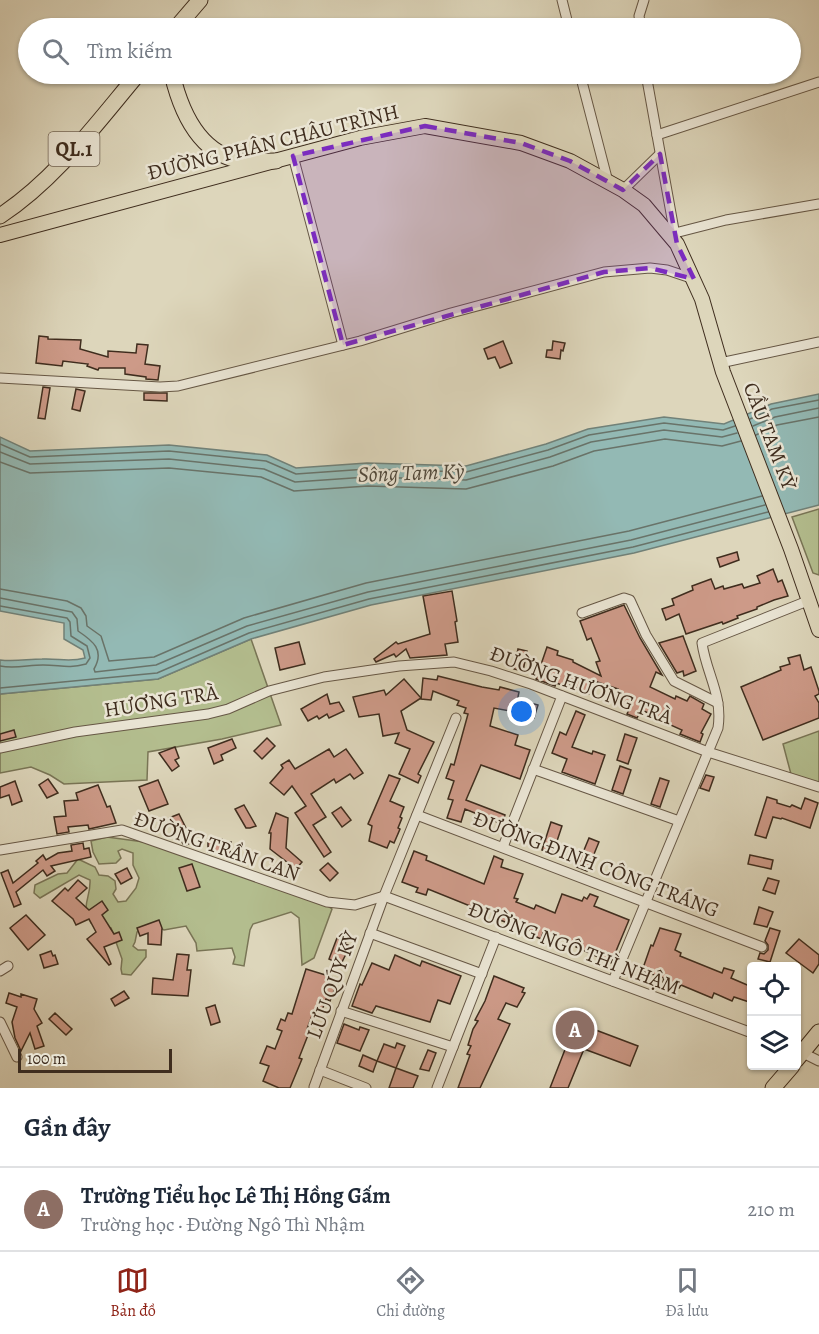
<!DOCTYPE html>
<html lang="vi">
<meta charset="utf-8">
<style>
body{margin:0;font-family:Alegreya,serif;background:#f6f6f7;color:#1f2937}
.controls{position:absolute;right:18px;bottom:18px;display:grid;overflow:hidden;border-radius:6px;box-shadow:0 2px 4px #0004}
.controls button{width:54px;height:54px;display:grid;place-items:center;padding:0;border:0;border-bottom:2px solid #e0e1e3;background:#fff;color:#1f2937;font:30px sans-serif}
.scale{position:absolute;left:18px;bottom:15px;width:154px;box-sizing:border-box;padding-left:6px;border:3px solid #3f2d1e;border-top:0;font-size:16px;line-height:21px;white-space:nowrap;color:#3f2d1e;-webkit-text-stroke:4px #e9e4d3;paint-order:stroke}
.you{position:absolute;left:522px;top:712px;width:21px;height:21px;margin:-15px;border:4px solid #fff;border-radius:50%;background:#1a73e8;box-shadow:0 0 0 9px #1a73e833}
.badge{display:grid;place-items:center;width:39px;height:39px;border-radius:50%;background:#8f2418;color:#fff;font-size:20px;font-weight:700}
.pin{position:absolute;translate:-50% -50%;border:3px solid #fff;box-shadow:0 2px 6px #0006}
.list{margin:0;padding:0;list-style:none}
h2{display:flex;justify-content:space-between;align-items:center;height:78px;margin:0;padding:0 24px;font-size:26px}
h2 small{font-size:20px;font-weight:400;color:#747a83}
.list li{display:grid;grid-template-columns:39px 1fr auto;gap:18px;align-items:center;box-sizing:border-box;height:84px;padding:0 24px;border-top:2px solid #e0e1e3}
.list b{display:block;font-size:22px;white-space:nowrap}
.list p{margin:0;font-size:20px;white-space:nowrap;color:#747a83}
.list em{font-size:20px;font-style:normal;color:#747a83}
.icon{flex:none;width:33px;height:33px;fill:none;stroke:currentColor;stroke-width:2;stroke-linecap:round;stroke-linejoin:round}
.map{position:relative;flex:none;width:819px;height:1088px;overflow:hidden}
.search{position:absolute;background:#fff;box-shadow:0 2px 4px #0004;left:18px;right:18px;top:18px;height:66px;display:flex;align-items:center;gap:15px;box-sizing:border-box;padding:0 21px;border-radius:33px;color:#747a83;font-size:22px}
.sheet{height:162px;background:#fff}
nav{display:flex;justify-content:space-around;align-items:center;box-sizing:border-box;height:84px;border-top:2px solid #e0e1e3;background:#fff;font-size:16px;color:#747a83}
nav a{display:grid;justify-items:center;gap:3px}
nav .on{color:#8f2418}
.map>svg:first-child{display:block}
</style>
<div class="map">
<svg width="819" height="1088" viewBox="0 0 819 1088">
<rect width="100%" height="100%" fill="#ddd6bb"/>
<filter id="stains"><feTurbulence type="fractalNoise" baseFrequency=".00333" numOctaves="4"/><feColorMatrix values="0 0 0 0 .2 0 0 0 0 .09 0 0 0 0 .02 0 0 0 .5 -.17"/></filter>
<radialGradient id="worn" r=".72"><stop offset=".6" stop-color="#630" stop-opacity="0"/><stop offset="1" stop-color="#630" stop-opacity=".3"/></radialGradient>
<g fill="#b3bd8e" stroke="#797556" stroke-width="1.5">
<polygon points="819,509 819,575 813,573 792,517"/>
<polygon points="251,639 281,725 222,739 148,752 147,780 64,784 50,775 31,767 0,773 0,694 158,679"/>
<polygon points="819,731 819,785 792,778 783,744"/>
<path d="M107 837 144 842 326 905 332 909 314 958 302 965 299 918 291 912 253 924 250 930 244 966 233 964 235 957 232 948 197 951 196 943 186 926 164 930 154 925 137 932 135 942 133 946 138 950H146V957L131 975 122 974 121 969 122 959 111 928 91 923C80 904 91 899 90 880L79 875 40 898 34 893 35 885 58 874 67 873 78 859 95 867 99 875 108 876 115 881 116 889 113 894 118 902 126 901 136 888 139 878 133 865V853L122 849 118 851 121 858 116 863 99 864 93 852 91 841Z"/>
</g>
<path fill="#93b9b4" stroke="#718178" stroke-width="1.5" d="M819 394V505L634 553 371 605 251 639 158 679 0 694V660C15 662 28 659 42 659 59 658 68 663 85 658L83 650 64 639V623L0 611V437L30 451 169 445 267 455 296 468 367 463 466 466 546 444 588 429 664 417 724 424 771 404Z"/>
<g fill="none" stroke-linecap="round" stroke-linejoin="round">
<g stroke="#697369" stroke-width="1.5">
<polyline points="750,419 772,409 819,400"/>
<polyline points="753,426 775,417 819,408"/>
<polyline points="756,435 777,425 819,417"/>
<polyline points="0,444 30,457 169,451 266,461 296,474 367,469 466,472 548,450 589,435 664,423 723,430 735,426"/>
<polyline points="0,452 30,464 169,459 264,469 295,482 367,477 466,480 550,457 591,442 664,430 722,437 737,433"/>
<polyline points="0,462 30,473 169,468 261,477 294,491 368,486 466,489 553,466 594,451 665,439 722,446 741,441"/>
<polyline points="0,589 67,601 81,608 86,616 87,626 101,636 109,661 154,657 244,618 366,583 629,531 762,496"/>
<path d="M0 598 72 612 77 619 78 631C93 641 105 650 94 669L95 672 156 665 247 626 368 592 631 540 765 505"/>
<path d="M0 606 67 618 70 622 71 636 87 646 90 658 86 664C67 669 61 665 43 665 28 665 15 669 0 666"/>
<polyline points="0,688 157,673 249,633 369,599 633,547 768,512"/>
</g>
</g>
<g fill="#cd9a88" stroke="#3f2d1e" stroke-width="1.5">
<polygon points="39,336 48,337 48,339 81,340 80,349 108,357 108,351 136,353 137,344 148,345 145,364 160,366 158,380 146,379 146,377 125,374 125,368 99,368 98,370 87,366 88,364 63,361 62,366 36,363"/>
<polygon points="503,341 512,363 500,368 495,357 488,359 484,349"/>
<polygon points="553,341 565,343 563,351 561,350 560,359 546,357 547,350 552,350"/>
<polygon points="43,387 50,388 45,419 38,418"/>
<polygon points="76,389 85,391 80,411 72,409"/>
<polygon points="144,393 167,393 167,401 144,400"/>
<polygon points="737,552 739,560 720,567 717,558"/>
<polygon points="773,569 778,582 782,580 788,596 774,600 757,607 757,609 737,616 738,618 723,624 722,622 686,634 679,614 666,620 662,609 674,605 672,599 693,590 692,586 711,579 715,589 723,586 724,589 742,584 744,588 760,583 757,576"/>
<polygon points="452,591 457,621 455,622 458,642 445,644 447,655 410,658 406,649 396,657 394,654 376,662 374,659 396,642 398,644 430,634 423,596"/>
<polygon points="624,605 640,638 662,675 656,672 650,687 675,699 676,696 687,701 690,696 704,704 702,709 711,714 701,733 703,734 700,742 680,734 682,730 655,718 656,716 641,710 637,718 627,714 631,705 614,699 618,689 597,682 589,694 566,683 565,686 556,683 555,686 536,679 547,647 558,651 557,655 573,660 573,662 601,676 596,662 600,661 591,638 587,640 580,621"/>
<polygon points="683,636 696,671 684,676 683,671 677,673 659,643"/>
<polygon points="299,642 305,664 280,670 275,648"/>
<polygon points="518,649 527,651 523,671 514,669"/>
<polygon points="800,655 804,670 811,667 819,691 819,694 815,696 819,703 819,718 763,740 741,687 781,670 780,667 790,664 788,658"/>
<polygon points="438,676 482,687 499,690 500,687 519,692 515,712 494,708 490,726 518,735 515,745 530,750 520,779 481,765 466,800 505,815 502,824 465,809 461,822 447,818 453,800 448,799 454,781 446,778 451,764 454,765 468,714 464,713 466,708 457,705 459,701 433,691 431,700 421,699 423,678 437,680"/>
<polygon points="404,679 421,698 401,711 407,730 434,742 418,774 421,776 418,783 399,774 410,749 395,743 399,733 383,736 379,714 359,717 353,697 384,690 386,695"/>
<polygon points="327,694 330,704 339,702 344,711 329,718 327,714 319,719 317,716 308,721 301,709"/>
<polygon points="527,702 538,705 534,718 523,714"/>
<polygon points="576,711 585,715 572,747 592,754 593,751 605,755 595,784 562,772 567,759 552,753 560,732 566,735"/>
<polygon points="14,730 16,737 0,741 0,734"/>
<polygon points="625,734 637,738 628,764 617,760"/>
<polygon points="267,738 275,746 262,759 254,751"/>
<polygon points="232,739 236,748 221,755 223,760 214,764 208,748"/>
<polygon points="175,747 179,758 175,760 179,766 172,771 159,753"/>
<polygon points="329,749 334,757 346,749 363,773 354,779 350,774 336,783 334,779 311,794 326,817 313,825 331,852 324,857 295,813 306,806 292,786 284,795 270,783 283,768 281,765 289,760 295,769"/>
<polygon points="620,766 631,770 623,794 612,790"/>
<polygon points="389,775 400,779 390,801 404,807 400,817 402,818 398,828 400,829 394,843 390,841 387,848 369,841 372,826 368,824"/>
<polygon points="706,775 714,777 709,791 700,788"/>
<polygon points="660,778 669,781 660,807 651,804"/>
<polygon points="48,779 58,793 47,798 39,785"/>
<polygon points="158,780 168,804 149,811 139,787"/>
<polygon points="15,781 22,801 12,805 9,795 0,798 0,787"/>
<polygon points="98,785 107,807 110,806 116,823 89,829 88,825 68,827 69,832 57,834 54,817 66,816 64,801 78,800 76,793"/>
<polygon points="767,797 777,800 777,803 790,807 792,805 801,809 805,798 818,803 810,828 782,818 781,819 773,817 766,838 755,835"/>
<polygon points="244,805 256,826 250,828 246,828 235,809"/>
<polygon points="341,807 351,820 342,827 332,813"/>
<polygon points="276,813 288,818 286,848 302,862 296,869 270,849 271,833 269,833"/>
<polygon points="179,814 193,842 186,845 183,844 169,818"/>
<polygon points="551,822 562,826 553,853 542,850"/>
<polygon points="589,838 599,842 587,871 577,867"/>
<polygon points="208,839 222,839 222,842 231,842 230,854 208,852"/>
<polygon points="83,843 84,849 89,848 91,857 51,866 55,871 47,876 43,870 16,892 21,904 14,907 1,873 8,870 13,883 38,863 36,861 43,855 46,860 58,853 72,851 71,845"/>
<polygon points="414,851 427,856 426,860 484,884 494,856 503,860 501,867 523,874 514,898 518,899 516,902 534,909 536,905 555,913 562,894 582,901 584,897 587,899 590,894 598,897 594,906 629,920 611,963 576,947 577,945 554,936 543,933 541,939 532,935 534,933 500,920 502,914 476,905 475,908 428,889 426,895 416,892 418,888 402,882"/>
<polygon points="750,855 773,860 771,869 748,864"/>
<polygon points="328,863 338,873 330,881 320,870"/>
<polygon points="192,864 200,887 187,891 179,868"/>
<polygon points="127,868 132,878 121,884 115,874"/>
<polygon points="768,878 779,881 775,894 763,890"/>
<polygon points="78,880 87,888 76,898 89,910 102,901 108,910 102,915 114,934 119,932 122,940 104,947 111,964 109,965 87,939 96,932 89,919 76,925 73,919 52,901 65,888 68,891"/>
<polygon points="759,907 773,912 767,927 754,924"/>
<polygon points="26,915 45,935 28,950 10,928"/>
<polygon points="159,920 162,928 161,945 148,944 148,933 140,936 137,928"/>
<polygon points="660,928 681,934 675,950 681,953 680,956 722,973 724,968 734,971 731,978 752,987 752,1003 734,997 732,1001 714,993 712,998 681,985 679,988 663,982 664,978 642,971 651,945 653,946"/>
<polygon points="770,928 780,931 770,962 758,959 760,953 764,954 768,950 768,945 765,941"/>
<polygon points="337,938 346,941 345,944 350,946 341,964 329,959"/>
<polygon points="799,939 819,955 819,964 813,973 786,953"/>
<polygon points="51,951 53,956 55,955 58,964 44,968 40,955"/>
<polygon points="177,954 189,955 187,970 191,970 188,996 152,994 153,978 173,980"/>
<polygon points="395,955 420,966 422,961 461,976 450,1004 438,1000 430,1022 376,1006 372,1013 352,1006 360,984 362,985 372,963 389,970"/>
<polygon points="306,969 332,977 330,983 336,986 330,1001 326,999 320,1016 313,1013 307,1029 310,1030 299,1058 302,1059 290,1088 279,1088 263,1081 269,1066 260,1063 267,1046 275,1049 282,1031 277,1029 281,1019 285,1021 288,1013 292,1014"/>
<polygon points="494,976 524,988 522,992 525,993 517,1007 506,1003 498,1019 510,1024 480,1088 458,1088 470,1055 467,1054 471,1046 468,1045 473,1029 478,1021 475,1020 485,1001"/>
<polygon points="124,991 129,998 115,1006 111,999"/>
<polygon points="9,993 21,997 21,994 37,999 34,1009 42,1023 37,1026 44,1046 35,1049 30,1033 21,1051 15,1038 12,1022 17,1007 6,1003"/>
<polygon points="215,1005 220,1022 211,1025 206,1008"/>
<polygon points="55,1013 72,1029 66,1035 49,1019"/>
<polygon points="564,1018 638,1046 630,1066 584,1049 568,1088 550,1088 566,1047 557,1038"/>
<polygon points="344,1024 359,1030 360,1027 369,1030 360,1051 337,1043"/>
<polygon points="397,1043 405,1046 396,1068 377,1061 384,1044 395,1048"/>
<polygon points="428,1050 436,1053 429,1071 420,1069"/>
<polygon points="363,1055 377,1061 373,1072 359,1066"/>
<polygon points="396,1068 418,1076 413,1088 389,1088"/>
</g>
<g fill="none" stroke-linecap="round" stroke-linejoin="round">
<g stroke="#665745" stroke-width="11">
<g id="minor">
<polyline points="562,0 569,28"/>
<polyline points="641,28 639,16 644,0"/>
<polyline points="580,74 608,182"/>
<polyline points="646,74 676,241"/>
<polyline points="657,135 819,82"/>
<polyline points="293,156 343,345"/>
<polyline points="623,190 660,154"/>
<polyline points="675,233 726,220 819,204"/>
<polyline points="720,363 819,342"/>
<polyline points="0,378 160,387 178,386 360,341 451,313 604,272 650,268 667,270 694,279"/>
<polyline points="582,613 624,598 630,600 646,635 674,681 718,703"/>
<polyline points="0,748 75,732 208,714 228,709 269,691 324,677 399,666 454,662 491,671 531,684 708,752 819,787"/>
<polyline points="533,769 679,821"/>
<polyline points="417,815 762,947"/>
<polyline points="503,847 562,696"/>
<polyline points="0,850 122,830 327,902 355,905 384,896"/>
<polyline points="384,896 752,1033"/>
<polyline points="370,933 482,974"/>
<polyline points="0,971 8,966"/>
<path d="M613 981 718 728C723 695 706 673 702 643L810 600"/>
<polyline points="341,1011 453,1047"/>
<polyline points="0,1022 17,1057"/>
<polyline points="799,1051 819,1061"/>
<polyline points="320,1070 366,1088"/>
<polyline points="314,1087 384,896 456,718"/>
<polyline points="437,1088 496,937"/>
</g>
</g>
<g stroke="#3f2d1e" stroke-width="16">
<polyline id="primary" points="0,235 360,138 425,126 521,143 570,161 623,190 644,205 677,244 702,299 723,372 791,549 819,630"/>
</g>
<g stroke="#3f2d1e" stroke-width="17">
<g id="trunk">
<polyline points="176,28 200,0"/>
<path d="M172 74C181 112 200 155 243 161 254 162 266 161 276 161"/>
<path d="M0 216C55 180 96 124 138 74"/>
<polyline points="796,1060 819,1032"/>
<polyline points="773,1088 792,1066"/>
</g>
</g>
<use href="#minor" stroke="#e9e4d3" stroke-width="9"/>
<use href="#primary" stroke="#ddd6bb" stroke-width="14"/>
<use href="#trunk" stroke="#ddd6bb" stroke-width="15"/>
</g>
<path fill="#7b2cbf" fill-opacity="0.2" stroke="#7b2cbf" stroke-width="4.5" stroke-dasharray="12 8" stroke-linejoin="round" d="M425 126 521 143 570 161 623 190 660 154 677 244 694 279 650 268 604 272 343 345 293 156Z"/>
<g text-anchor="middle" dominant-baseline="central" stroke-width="5" stroke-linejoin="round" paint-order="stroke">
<rect fill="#e9e4d3" stroke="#726454" stroke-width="1.5" x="48.5" y="132" width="51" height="34" rx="4.5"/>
<g font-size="20" font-weight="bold" fill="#3f2d1e">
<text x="74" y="149">QL.1</text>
</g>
<g font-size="21" fill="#3f2d1e" stroke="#e9e4d3">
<text transform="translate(273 142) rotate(-14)">ĐƯỜNG PHÂN CHÂU TRÌNH</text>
<text transform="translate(770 436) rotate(69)">CẦU TAM KỲ</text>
<text transform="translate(581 685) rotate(20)">ĐƯỜNG HƯƠNG TRÀ</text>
<text transform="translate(161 701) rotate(-9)">HƯƠNG TRÀ</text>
<text transform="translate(217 846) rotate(19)">ĐƯỜNG TRẦN CAN</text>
<text transform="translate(596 864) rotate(21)">ĐƯỜNG ĐINH CÔNG TRÁNG</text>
<text transform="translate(574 948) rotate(21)">ĐƯỜNG NGÔ THÌ NHẬM</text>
<text transform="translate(332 985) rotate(-70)">LƯU QÚY KỲ</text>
</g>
<g font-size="22" font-style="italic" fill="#50493c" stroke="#e9e4d3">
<text transform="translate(411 473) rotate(-2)">Sông Tam Kỳ</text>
</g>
</g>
<rect width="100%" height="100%" filter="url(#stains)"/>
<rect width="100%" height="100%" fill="url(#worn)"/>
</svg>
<div class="controls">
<button><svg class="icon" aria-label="locate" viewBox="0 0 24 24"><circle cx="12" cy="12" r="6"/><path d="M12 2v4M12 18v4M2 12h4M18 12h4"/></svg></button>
<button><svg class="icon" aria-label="layers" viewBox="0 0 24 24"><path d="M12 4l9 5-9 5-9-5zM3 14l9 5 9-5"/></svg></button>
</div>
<div class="scale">100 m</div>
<div class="you"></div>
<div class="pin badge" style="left:575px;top:1030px;background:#8d6e63">A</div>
<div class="search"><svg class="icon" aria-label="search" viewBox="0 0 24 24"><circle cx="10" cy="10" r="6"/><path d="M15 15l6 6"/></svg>Tìm kiếm</div>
</div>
<section class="sheet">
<h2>Gần đây<small></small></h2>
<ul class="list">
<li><span class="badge" style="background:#8d6e63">A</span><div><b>Trường Tiểu học Lê Thị Hồng Gấm</b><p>Trường học · Đường Ngô Thì Nhậm</p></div><em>210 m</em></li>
</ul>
</section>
<nav>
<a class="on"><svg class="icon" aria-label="map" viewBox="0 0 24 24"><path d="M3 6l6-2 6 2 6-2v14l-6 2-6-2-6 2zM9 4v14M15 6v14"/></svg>Bản đồ</a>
<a><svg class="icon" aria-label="directions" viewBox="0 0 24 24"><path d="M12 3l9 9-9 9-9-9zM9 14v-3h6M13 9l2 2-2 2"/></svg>Chỉ đường</a>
<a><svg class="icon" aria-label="saved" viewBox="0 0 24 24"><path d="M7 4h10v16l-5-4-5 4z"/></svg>Đã lưu</a>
</nav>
